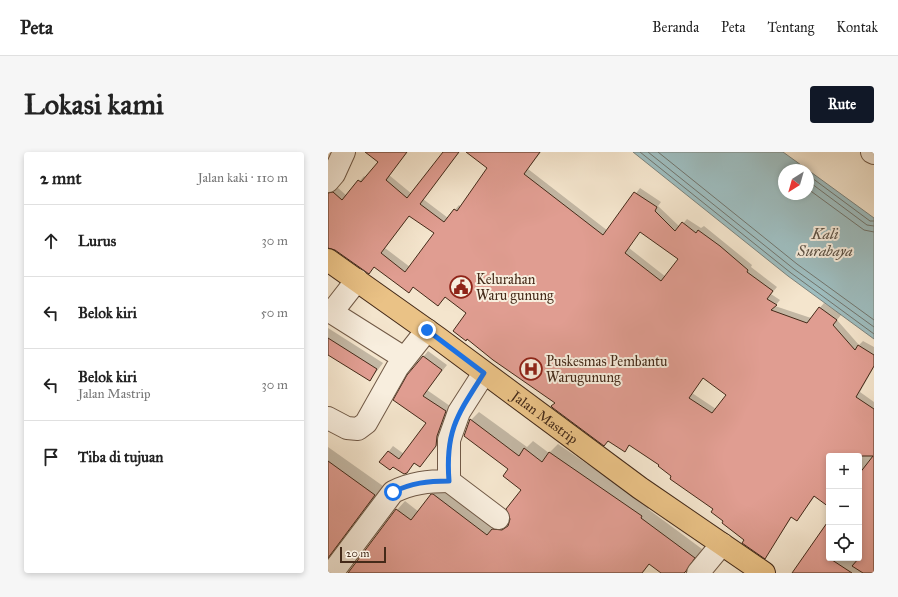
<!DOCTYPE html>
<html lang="id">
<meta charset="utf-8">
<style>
body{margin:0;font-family:"IM FELL Great Primer",serif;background:#f6f6f6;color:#222}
.controls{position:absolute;right:12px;bottom:12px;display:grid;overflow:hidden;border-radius:4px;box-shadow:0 2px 6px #0003}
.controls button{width:36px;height:36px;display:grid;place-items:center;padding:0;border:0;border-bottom:1px solid #e0e0e0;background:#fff;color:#222;font:20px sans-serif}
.compass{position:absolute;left:450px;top:12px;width:36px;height:36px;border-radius:50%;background:#fff;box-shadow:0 2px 6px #0003;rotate:217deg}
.scale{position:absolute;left:12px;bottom:10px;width:46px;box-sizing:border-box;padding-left:4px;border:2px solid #442a19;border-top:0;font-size:11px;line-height:14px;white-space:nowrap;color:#442a19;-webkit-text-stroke:3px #f8eede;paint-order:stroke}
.stop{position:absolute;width:12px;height:12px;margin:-9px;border:3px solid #1a73e8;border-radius:50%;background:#fff}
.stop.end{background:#1a73e8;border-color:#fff;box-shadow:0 1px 4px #0008}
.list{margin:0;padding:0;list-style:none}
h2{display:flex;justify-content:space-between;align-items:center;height:52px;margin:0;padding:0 16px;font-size:17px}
h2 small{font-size:13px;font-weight:400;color:#767676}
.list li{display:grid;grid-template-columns:26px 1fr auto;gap:12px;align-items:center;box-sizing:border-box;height:72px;padding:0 16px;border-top:1px solid #e0e0e0}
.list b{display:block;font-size:15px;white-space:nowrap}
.list p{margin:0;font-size:13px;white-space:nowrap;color:#767676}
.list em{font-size:13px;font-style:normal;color:#767676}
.icon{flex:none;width:22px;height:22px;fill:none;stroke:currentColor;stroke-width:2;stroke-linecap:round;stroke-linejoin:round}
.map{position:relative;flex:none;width:546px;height:421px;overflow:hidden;border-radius:4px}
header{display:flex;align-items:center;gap:24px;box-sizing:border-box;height:56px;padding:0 20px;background:#fff;border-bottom:1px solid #e0e0e0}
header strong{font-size:19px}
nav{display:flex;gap:22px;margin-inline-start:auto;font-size:14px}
.intro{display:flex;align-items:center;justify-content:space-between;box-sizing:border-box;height:96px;padding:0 24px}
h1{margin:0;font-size:28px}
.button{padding:10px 18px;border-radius:4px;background:#111827;color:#fff;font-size:14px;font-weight:700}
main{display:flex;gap:24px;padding:0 24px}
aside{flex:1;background:#fff;border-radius:4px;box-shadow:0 2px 6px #0003}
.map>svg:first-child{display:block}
</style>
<header>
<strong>Peta</strong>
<nav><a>Beranda</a><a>Peta</a><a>Tentang</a><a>Kontak</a></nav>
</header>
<div class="intro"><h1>Lokasi kami</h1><a class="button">Rute</a></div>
<main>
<aside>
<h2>2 mnt<small>Jalan kaki · 110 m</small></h2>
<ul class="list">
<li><svg class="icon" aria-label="ahead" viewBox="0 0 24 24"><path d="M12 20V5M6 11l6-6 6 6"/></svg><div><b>Lurus</b></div><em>30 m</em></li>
<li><svg class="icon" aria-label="left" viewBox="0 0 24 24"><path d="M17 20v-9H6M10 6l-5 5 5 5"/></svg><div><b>Belok kiri</b></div><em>50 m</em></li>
<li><svg class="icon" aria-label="left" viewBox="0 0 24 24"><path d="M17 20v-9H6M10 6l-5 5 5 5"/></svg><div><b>Belok kiri</b><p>Jalan Mastrip</p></div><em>30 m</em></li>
<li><svg class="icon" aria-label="arrive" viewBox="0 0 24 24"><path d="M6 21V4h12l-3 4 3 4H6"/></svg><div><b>Tiba di tujuan</b></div></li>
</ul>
</aside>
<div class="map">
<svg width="546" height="421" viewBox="0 0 546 421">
<rect width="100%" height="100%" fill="#f4e5cd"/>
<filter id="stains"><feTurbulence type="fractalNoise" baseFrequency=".005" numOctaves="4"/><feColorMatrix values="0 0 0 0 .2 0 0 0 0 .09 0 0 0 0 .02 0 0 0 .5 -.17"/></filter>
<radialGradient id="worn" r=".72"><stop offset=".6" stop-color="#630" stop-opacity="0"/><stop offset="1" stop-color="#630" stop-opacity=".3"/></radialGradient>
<polygon fill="#9ebdbf" stroke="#7a827d" points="305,0 455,0 480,18 456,18 456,42 480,42 480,18 546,66 546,187 460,124"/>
<g fill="#0003" fill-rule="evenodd">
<path d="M39 0H79L61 23 84 42 116 0H131L95 47 120 66 131 53 133 55 161 16 139 0H213L200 17 280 79 312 36 333 50 330 54 352 75 359 67 373 76 376 74 424 113 423 115 449 135 443 142 452 148 447 154 483 166 496 151 513 163 509 168 531 193 535 189 546 195V215L532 240 546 250V421H465L501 369V406H531V304H501V354L487 344 469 368 464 365 437 405 397 369 387 357 332 313 302 293 297 298 228 250 140 161 118 145 110 153 86 134 47 114 8 97 0 96V36L6 38 10 36 19 44 36 24 38 26 51 10ZM82 63 107 81 82 115 57 96ZM312 79 351 107 338 125 301 96ZM376 225 399 242 388 257 364 241Z"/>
<polygon points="0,176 55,211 42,228 0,202"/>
<polygon points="100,199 119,213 99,238 122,254 113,288 92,314 87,311 79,320 61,299 65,294 76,302 100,271 80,224"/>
<polygon points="151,260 199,295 205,289 221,301 230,292 322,355 320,357 374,397 366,410 369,421 336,421 322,411 315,421 21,421 69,358 77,349 91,360 112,334 174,369 183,370 194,338 182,317 143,268"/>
<polygon points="0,295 55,334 2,404 0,410"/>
</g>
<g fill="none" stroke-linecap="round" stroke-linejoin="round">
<g stroke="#71746c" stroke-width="1">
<polyline points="312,0 463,121 546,182"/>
<polyline points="320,0 466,117 546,175"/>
<polyline points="330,0 469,112 546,168"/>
<polyline points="480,23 542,69 546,69"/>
<polyline points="480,29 539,73 546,74"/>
<polyline points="480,37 536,78 546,80"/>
</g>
</g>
<g fill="#e09d91" stroke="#442a19" fill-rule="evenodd">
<path d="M37 0H79L58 28 79 46 115 0H131L92 52 116 70 126 57 129 59 159 16 138 0H212L196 22 275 83 306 40 329 55 327 59 347 79 354 70 368 81 370 78 392 94 420 118 419 120 445 139 439 147 449 153 443 158 479 171 491 155 509 168 505 173 527 198 530 193 546 203V214L528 245 546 257V421H535L524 414 531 406V322L545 304H501V355L486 344 469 369 463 365 437 407 414 391 416 388 394 371 395 369 383 360 385 357 342 327 343 324 330 314 331 313 301 293 297 300 280 289 276 294 225 256 223 254 227 251 165 208 139 187 138 189 125 179 138 161 117 145 110 154 85 135 81 141 46 115 41 122 7 98 0 96V41L5 40 14 48 30 28 33 30 50 10ZM81 64 106 81 77 120 53 101ZM312 80 350 107 333 129 297 101ZM375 226 398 243 384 261 361 246Z"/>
<polygon points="0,186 49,217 42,229 0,203"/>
<polygon points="95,204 114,218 95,244 118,259 109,284 108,294 92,315 86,311 79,321 76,322 65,315 62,318 51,310 60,299 71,307 98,271 65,248 79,223"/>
<polygon points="142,267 191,304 196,296 214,310 221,300 314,364 313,366 367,406 358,419 356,421 333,421 321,412 314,421 20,421 68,357 83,368 103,342 105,342 159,383 164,377 174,378 180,374 182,367 178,357 193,338 175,324 180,317 136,284"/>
<polygon points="0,309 47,343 0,406"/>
<polygon points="501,368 501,406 524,421 464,421"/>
</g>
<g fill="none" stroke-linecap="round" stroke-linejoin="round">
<g stroke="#705946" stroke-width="24">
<g id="minor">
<polyline points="544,0 546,1"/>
<polyline points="0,29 6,22 16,0"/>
<polyline points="0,158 76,206"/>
<polyline points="4,160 29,128"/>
<polyline points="0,266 19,276 30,277 38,271 69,216 99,178"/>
<polyline points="121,329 170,366"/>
<path d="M4 421 65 340C83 331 100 329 121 329V288L131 260 156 221"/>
<polyline points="370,421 394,392"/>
</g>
</g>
<g stroke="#442a19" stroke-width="24">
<g id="major">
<path id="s1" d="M0 108 110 186 312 336 436 421"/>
</g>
</g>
<use href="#minor" stroke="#f8eede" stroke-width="22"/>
<use href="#major" stroke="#eac286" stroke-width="22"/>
</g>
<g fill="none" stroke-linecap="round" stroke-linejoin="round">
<path stroke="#1a73e8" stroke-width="5" d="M65 340C83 331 100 329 121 329 117 278 130 262 156 221L99 178"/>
</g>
<defs>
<g id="civic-ring" transform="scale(1.15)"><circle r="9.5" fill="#f8eede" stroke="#8f2418" stroke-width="1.5"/><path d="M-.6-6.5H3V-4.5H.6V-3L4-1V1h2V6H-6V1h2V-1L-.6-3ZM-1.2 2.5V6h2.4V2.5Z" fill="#8f2418"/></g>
<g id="hospital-ring" transform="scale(1.15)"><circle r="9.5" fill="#f8eede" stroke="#8f2418" stroke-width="1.5"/><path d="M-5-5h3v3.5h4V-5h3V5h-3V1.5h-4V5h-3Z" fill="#8f2418"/></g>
</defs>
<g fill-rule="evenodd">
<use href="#civic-ring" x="133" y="135"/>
<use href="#hospital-ring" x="203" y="217"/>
</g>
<g text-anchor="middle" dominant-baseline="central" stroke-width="4" stroke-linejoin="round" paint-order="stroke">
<g font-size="14" fill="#442a19" stroke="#f8eede" text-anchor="start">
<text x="148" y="127">Kelurahan<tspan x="148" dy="16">Waru gunung</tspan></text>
<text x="218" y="209">Puskesmas Pembantu<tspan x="218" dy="16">Warugunung</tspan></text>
</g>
<g font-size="14" fill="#442a19" stroke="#f8eede">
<text stroke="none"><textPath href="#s1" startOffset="268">Jalan Mastrip</textPath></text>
</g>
<g font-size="15" font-style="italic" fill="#5a4f42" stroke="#f8eede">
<text x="497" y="82">Kali<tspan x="497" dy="17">Surabaya</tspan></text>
</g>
</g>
<rect width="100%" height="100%" filter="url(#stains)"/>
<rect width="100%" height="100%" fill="url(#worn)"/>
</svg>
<div class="controls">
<button>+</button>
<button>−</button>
<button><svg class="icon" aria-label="locate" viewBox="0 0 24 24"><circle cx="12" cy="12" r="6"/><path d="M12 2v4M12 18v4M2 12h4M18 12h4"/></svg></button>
</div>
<svg class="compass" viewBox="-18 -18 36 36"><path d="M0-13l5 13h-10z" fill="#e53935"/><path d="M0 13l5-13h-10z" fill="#767676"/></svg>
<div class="scale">20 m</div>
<div class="stop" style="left:65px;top:340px"></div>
<div class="stop end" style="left:99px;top:178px"></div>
</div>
</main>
